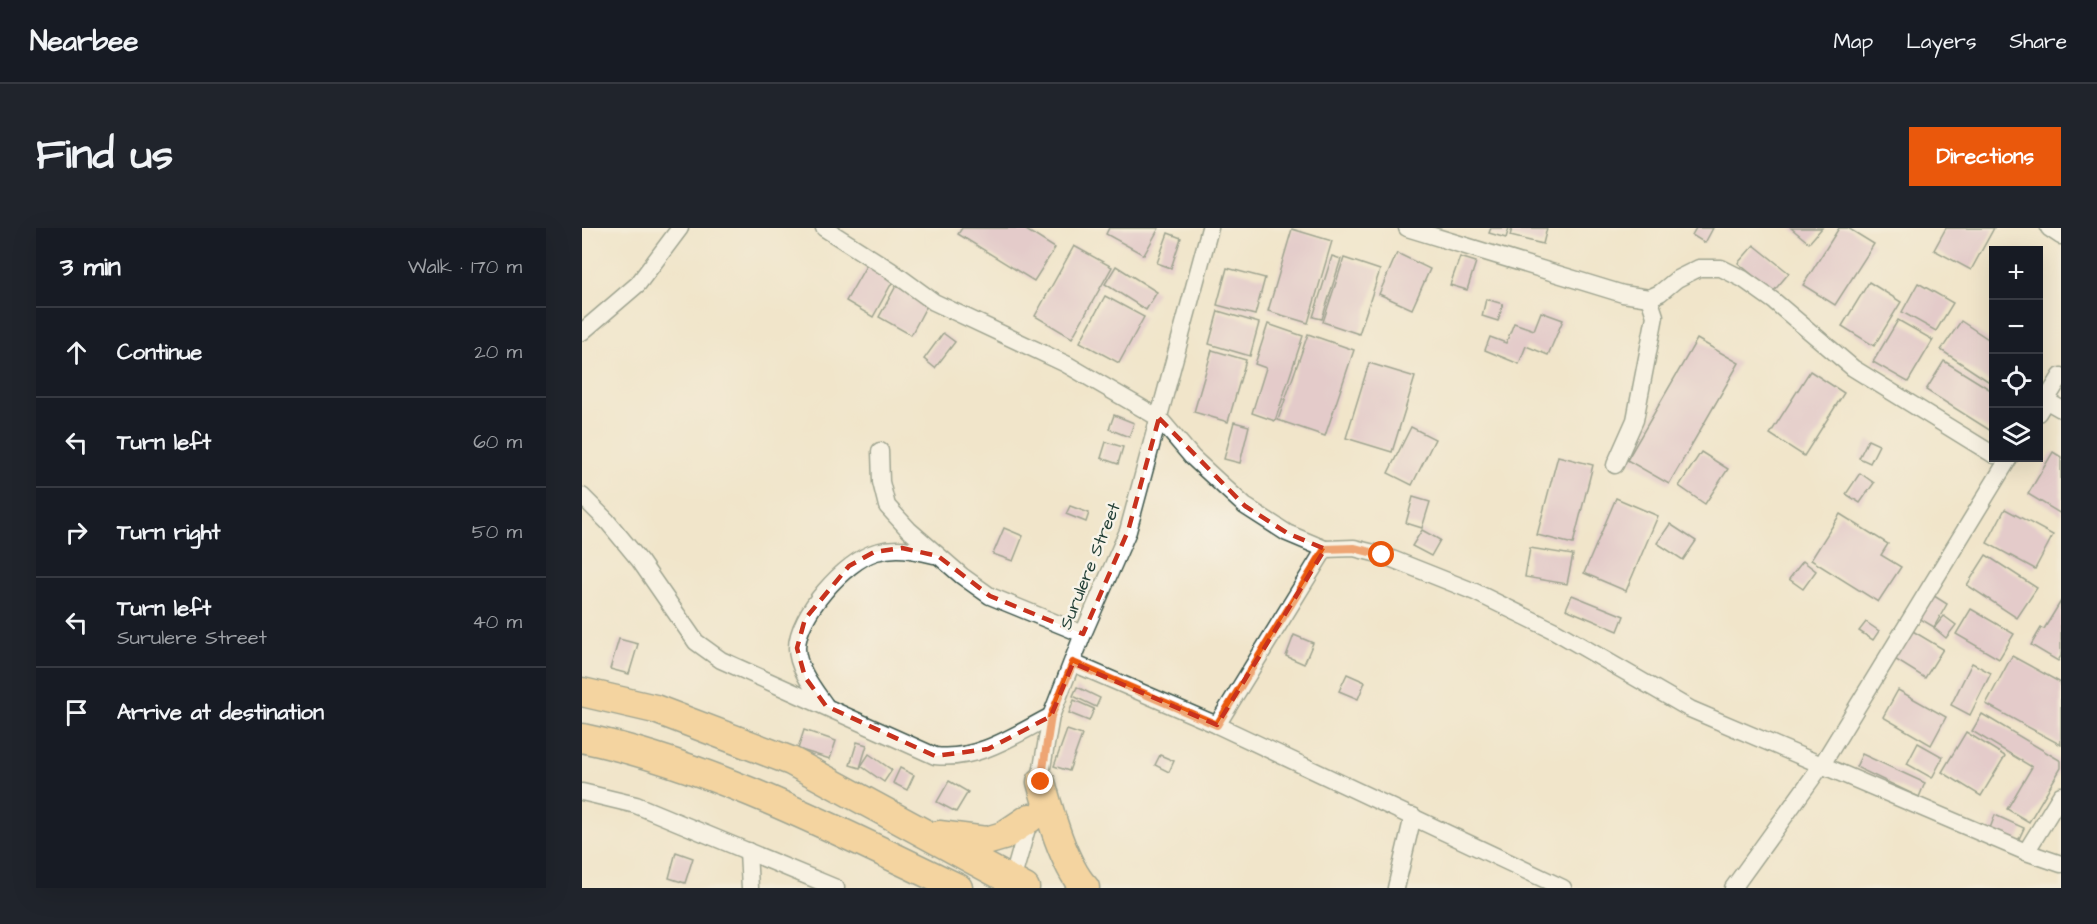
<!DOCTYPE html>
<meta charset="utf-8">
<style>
body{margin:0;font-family:"Architects Daughter",sans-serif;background:#20242c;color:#f1f3f6}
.controls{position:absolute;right:18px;top:18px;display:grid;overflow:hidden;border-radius:0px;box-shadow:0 6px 24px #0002}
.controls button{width:54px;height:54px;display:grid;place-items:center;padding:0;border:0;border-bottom:2px solid #363941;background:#171b24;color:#f1f3f6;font:30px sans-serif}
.stop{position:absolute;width:18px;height:18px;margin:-14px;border:4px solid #ea580c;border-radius:50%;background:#fff}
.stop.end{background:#ea580c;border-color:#fff;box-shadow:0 2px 6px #0008}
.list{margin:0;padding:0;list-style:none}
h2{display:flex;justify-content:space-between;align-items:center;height:78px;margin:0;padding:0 24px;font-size:26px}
h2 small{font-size:20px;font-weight:400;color:#9ea1a6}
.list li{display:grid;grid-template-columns:39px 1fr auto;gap:18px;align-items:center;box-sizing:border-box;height:90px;padding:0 24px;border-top:2px solid #363941}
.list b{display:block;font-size:22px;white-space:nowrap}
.list p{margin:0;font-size:20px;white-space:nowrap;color:#9ea1a6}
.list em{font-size:20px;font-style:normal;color:#9ea1a6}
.icon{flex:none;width:33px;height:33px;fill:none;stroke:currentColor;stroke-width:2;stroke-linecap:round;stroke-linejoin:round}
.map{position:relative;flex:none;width:1479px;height:660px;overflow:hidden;border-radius:0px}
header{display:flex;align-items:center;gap:36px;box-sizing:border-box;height:84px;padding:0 30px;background:#171b24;border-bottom:2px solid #363941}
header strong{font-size:28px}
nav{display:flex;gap:33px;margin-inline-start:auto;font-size:21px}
.intro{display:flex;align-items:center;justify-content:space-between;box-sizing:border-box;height:144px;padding:0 36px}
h1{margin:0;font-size:42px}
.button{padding:15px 27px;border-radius:0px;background:#ea580c;color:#fff;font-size:21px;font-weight:700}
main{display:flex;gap:36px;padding:0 36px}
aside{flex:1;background:#171b24;border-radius:0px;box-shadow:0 6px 24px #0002}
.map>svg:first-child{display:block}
</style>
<header>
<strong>Nearbee</strong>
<nav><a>Map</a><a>Layers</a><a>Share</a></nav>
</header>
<div class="intro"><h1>Find us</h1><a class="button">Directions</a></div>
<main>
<aside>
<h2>3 min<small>Walk · 170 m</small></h2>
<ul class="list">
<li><svg class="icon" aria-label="ahead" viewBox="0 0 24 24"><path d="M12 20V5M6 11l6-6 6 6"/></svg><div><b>Continue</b></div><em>20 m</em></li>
<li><svg class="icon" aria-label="left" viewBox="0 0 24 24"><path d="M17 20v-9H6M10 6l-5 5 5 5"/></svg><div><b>Turn left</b></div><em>60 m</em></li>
<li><svg class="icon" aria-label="right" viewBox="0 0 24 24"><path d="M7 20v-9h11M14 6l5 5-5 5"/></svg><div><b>Turn right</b></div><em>50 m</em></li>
<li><svg class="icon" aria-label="left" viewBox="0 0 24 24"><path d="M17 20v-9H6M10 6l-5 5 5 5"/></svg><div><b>Turn left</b><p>Surulere Street</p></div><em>40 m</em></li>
<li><svg class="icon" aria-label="arrive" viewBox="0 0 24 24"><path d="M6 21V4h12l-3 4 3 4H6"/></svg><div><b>Arrive at destination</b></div></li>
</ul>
</aside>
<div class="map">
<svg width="1479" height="660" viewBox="0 0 1479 660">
<rect width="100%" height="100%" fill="#f7f3e8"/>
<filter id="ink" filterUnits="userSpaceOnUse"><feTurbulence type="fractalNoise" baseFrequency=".0167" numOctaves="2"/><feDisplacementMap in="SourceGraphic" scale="12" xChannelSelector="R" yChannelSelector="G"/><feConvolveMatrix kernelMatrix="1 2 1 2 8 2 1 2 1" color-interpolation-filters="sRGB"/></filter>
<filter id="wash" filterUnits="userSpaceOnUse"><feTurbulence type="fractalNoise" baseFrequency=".008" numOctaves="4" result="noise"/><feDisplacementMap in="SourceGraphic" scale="24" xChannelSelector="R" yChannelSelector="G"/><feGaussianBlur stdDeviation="1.35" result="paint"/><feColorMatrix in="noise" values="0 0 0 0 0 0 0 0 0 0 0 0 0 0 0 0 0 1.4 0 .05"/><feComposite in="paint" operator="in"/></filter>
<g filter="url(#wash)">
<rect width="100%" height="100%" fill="#f1e5cb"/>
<g id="blocks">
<g fill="#d4abca">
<polygon points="380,0 441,0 473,20 452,53 376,6"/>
<polygon points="527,0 577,0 562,27 524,6"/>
<polygon points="909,0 927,0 924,10 907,5"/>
<polygon points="930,0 965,0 961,16 928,8"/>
<polygon points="1114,0 1131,0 1123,15 1110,7"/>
<polygon points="1209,0 1240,0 1227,15"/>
<polygon points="1257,0 1266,0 1292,16 1253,77 1221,57"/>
<polygon points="1364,0 1412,0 1389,42 1352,22"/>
<polygon points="710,1 750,13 726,95 686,83"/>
<polygon points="586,5 599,10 589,40 575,35"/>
<polygon points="1172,17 1207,45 1191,64 1156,35"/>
<polygon points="492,18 530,39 490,110 453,88"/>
<polygon points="815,25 848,41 830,81 797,66"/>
<polygon points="750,28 759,31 740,91 731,89"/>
<polygon points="878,29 894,34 885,62 868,57"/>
<polygon points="762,30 798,42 777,106 741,94"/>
<polygon points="285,36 312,51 291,89 264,73"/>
<polygon points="534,38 575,64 564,82 523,56"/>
<polygon points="645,40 683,50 673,87 635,77"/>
<polygon points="1287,54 1319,74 1292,118 1260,98"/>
<polygon points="1336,55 1371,75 1354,103 1320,84"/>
<polygon points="314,58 346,75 329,107 297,89"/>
<polygon points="523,68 562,89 537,135 498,114"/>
<polygon points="904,71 921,76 916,93 900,88"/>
<polygon points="636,83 677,95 668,128 627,116"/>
<polygon points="959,84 981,92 966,127 944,118 937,136 903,122 908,109 924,115 932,95 952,102"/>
<polygon points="1316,92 1351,112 1326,154 1291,134"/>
<polygon points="1379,93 1412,115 1412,157 1359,122"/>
<polygon points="686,96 721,108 693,193 670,185 684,140 673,136"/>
<polygon points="361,105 373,114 353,140 342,131"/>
<polygon points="726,106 772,122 743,208 696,192"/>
<polygon points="1115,111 1157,135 1087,256 1045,232"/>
<polygon points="630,122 664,132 646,194 612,184"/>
<polygon points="1362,133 1412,164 1412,200 1409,203 1344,162"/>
<polygon points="787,135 833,149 810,224 764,210"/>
<polygon points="1228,143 1262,165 1222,228 1188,206"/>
<polygon points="532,187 552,195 547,209 527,201"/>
<polygon points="652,194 667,198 658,235 642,231"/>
<polygon points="829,199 853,211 830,257 806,245"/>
<polygon points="1286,212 1297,217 1288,235 1277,230"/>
<polygon points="524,214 541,219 536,236 519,230"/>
<polygon points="1119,224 1146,241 1123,276 1097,258"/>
<polygon points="1471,224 1479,229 1479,286 1446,266"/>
<polygon points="976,228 1011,237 991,316 955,307"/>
<polygon points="1278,245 1292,255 1278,275 1264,266"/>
<polygon points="831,269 848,274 840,300 824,295"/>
<polygon points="1034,270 1076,288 1044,363 1002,345"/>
<polygon points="488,278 507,285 504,294 484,286"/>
<polygon points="1423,281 1471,307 1453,341 1405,315"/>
<polygon points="1258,286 1306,316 1299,327 1319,339 1296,374 1229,332"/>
<polygon points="1088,296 1114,313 1101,332 1075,315"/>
<polygon points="422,300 441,308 431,333 411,326"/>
<polygon points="840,302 858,312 849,328 830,318"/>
<polygon points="948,320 991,327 985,356 943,349"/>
<polygon points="1404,327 1455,360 1435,390 1385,357"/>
<polygon points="1221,333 1234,343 1221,361 1207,351"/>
<polygon points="1349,366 1365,376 1352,399 1335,389"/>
<polygon points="990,367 1042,388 1036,403 984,381"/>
<polygon points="1479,373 1479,428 1476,433 1449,417 1459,400 1462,401"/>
<polygon points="1389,381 1432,406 1417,431 1374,406"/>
<polygon points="1362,388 1374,397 1364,410 1352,400"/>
<polygon points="1284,394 1297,403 1291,412 1277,403"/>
<polygon points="1329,402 1361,421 1343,450 1311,430"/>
<polygon points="712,407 731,415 722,436 704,428"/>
<polygon points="37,411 56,416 47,446 28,441"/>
<polygon points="1430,428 1479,455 1479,517 1404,476"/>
<polygon points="1390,435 1409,445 1388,487 1369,477"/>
<polygon points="765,446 783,454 776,471 757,463"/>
<polygon points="495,459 518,470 514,479 491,468"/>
<polygon points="1316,462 1364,489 1349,517 1301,489"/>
<polygon points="492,472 512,481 507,493 487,485"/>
<polygon points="1400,486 1479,533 1479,540 1447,594 1425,581 1450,539 1390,503"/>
<polygon points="222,502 254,513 248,531 216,521"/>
<polygon points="485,502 500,507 487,543 472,538"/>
<polygon points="1384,504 1423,528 1399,568 1360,544"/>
<polygon points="275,514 285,517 278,540 268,537"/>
<polygon points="1336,515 1361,529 1350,550 1325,536"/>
<polygon points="287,526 310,542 302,554 279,538"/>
<polygon points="1280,526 1343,555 1337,569 1274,539"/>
<polygon points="578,527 592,533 587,544 573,537"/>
<polygon points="318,540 332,547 325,562 311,555"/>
<polygon points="367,553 386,564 374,584 355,574"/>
<polygon points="1413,587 1442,600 1435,615 1407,603"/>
<polygon points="94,624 111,630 103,655 87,650"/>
</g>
</g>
</g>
<g filter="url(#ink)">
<use href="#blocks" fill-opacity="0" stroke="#3e564b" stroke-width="1.5"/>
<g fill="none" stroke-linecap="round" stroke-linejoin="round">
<g stroke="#3e564b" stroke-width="19">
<g id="minor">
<polyline points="242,0 308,42 352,74 484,136 577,190 610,229 663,278 705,305 743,321"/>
<polyline points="825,0 1041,66 1067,70 1078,65 1095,51 1117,40 1139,40 1161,51 1192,73 1271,140 1412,227"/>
<polyline points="1467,0 1479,8"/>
<polyline points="0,104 56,56 98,0"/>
<polyline points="1465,173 1479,181"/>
<polyline points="1456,185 1479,148"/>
<polyline points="298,223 299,254 305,278 327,302 380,348 408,368 501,406"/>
<polyline points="1033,237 1053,192 1073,88 1067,70"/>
<path d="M0 268 25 293 58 333 114 414 139 432 353 528C395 533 433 507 469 488"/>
<polyline points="491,435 635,497 981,660"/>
<path d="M243 477C232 461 215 440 215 420 215 387 263 333 294 324 315 318 331 322 352 327"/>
<polyline points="635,497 743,321 772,320 800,327 893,364 973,403 1108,481 1444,624 1479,636"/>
<polyline points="456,563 469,488 501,406 546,303 628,0"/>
<polyline points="0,564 54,577 254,660"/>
<polyline points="166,623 168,660"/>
<polyline points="1444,624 1479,567"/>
<polyline points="428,660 448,590"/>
<polyline points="814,660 831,588"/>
<polyline points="1151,660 1239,538 1427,230"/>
</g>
</g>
<g stroke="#3e564b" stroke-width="31">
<g id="trunk">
<polyline points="0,464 73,481 209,533 443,660"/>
<path d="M0 510C132 538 254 602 376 660"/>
<path d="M459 554C467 583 482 638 503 660"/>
<polyline points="357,607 404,613 421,608 448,590"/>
</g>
</g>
<use href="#minor" stroke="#fff" stroke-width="16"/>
<use href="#trunk" stroke="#f9bf6d" stroke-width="28"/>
</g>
</g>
<g fill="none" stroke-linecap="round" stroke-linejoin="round" filter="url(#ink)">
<polyline stroke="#ea580c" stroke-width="8" points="459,554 469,488 491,435 635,497 743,321 772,320 800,327"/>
</g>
<path d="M0 0H1479V660H0ZM577 190 663 278 705 305 743 321 635 497 491 435 469 488 406 521 353 528 244 478 223 449 215 420 223 391 267 338 292 324 320 320 356 328 408 368 501 406 546 303Z" fill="#f1e5cb" fill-opacity=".55" fill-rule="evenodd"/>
<path fill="none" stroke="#c8321e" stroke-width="4.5" stroke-dasharray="12 8" stroke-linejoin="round" d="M577 190 663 278 705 305 743 321 635 497 491 435 469 488 406 521 353 528 244 478 223 449 215 420 223 391 267 338 292 324 320 320 356 328 408 368 501 406 546 303Z"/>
<g text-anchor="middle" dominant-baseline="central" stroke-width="5" stroke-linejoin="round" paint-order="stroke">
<g font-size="18" fill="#1f3d34" stroke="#f7f3e8">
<text transform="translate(508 338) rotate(-68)">Surulere Street</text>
</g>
</g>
</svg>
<div class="controls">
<button>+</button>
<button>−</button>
<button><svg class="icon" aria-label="locate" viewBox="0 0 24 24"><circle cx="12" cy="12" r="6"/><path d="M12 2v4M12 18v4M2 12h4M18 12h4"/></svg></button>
<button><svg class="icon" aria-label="layers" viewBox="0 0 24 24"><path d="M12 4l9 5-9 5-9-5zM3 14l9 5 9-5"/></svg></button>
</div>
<div class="stop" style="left:800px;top:327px"></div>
<div class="stop end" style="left:459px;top:554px"></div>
</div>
</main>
